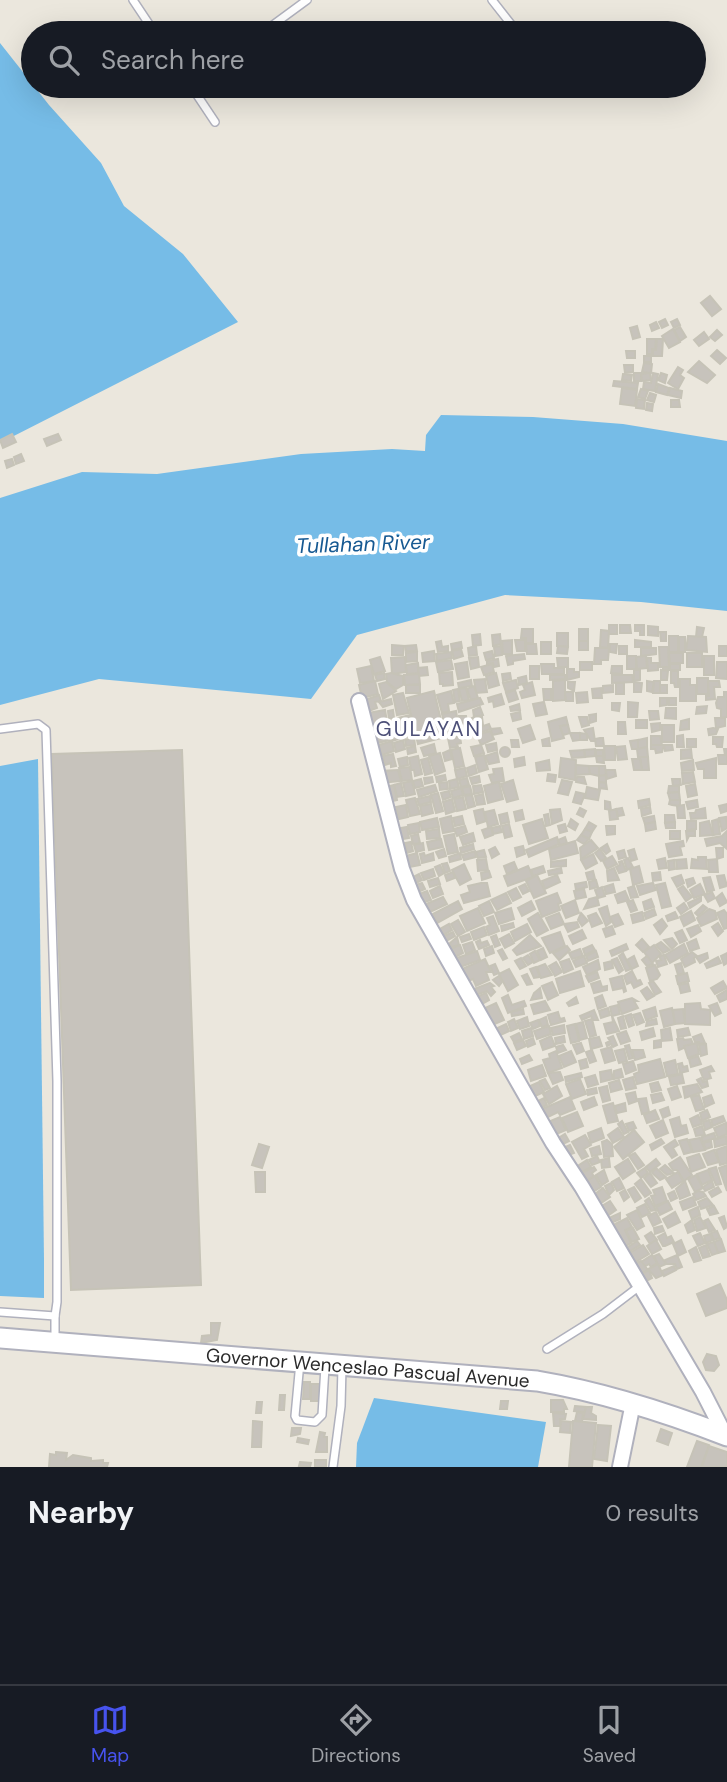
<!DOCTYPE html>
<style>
body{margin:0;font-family:"DM Sans",sans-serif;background:#20242c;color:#f1f3f6}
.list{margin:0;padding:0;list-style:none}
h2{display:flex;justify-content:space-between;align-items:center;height:91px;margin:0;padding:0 28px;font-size:30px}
h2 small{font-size:23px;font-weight:400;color:#9ea1a6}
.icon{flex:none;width:38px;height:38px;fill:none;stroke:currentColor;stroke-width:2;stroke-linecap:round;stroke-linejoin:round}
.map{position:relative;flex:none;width:727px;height:1467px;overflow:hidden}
.search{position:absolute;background:#171b24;box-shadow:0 7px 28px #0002;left:21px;right:21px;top:21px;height:77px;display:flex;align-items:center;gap:18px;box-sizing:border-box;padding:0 24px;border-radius:38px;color:#9ea1a6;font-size:26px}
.sheet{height:217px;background:#171b24}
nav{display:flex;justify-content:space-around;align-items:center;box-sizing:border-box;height:98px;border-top:2px solid #363941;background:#171b24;font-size:19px;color:#9ea1a6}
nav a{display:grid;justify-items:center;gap:4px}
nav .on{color:#4753ee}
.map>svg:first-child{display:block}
</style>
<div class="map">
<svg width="727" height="1467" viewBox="0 0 727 1467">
<rect width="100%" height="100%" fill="#ebe7dd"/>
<g fill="#76bce7">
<polygon points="0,43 49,105 101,163 124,206 183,254 238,322 0,443"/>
<polygon points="441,415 533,417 623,424 727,441 727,611 641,602 505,595 357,635 311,699 99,679 0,705 0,498 82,472 157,474 301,454 392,449 425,451 426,435"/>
<polygon points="38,759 44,1260 44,1298 0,1296 0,766"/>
<polygon points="374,1398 546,1422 538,1467 356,1467 357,1443"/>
</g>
<g fill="#c7c3bc" stroke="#c6c3b7" stroke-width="2">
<polygon points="710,296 721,309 712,316 701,303"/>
<polygon points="665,319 668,325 662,328 659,322"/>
<polygon points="677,319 680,325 674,328 671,322"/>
<polygon points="656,322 659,328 652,331 650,325"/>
<polygon points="637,326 640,337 633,339 630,328"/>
<polygon points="680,327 686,337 680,341 674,330"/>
<polygon points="673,329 680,342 669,348 662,336"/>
<polygon points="717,330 722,335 715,341 710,337"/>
<polygon points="704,332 709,339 699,346 694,340"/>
<polygon points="647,339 656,339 655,349 652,349 652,354 647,354"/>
<polygon points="657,339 663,339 662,356 653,356 653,350 656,350"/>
<polygon points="717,350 726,358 720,364 711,356"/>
<polygon points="626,351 635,351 635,358 627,358"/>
<rect x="644" y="356" width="7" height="6"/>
<polygon points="699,361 715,375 707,383 688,372"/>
<polygon points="644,363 652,364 651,373 642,372"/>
<polygon points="624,365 633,365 633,372 625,373"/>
<polygon points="678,367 683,370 680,375 684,378 678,389 668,383"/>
<rect x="634" y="373" width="7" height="8"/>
<polygon points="650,373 651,380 642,381 641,374"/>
<polygon points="653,373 658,374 655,391 643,389 644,382 651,383"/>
<polygon points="661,373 667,375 665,383 658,380"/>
<polygon points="623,374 632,375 631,381 622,380"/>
<polygon points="614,381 638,383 637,389 613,386"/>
<polygon points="658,384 669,388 667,395 656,392"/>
<polygon points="622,388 637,390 635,406 620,404"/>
<polygon points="670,388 682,391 681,398 668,395"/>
<polygon points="641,389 648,391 645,399 638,397"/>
<polygon points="650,393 656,395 654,402 647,400"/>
<polygon points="637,399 645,400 644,409 636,408"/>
<polygon points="671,400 679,400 680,407 671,407"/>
<polygon points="647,403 653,404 652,411 646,410"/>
<polygon points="12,434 16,442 3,448 0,440"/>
<polygon points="58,434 61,440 47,446 44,439"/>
<polygon points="21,454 24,461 16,464 14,457"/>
<polygon points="12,459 14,465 7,468 5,461"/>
<rect x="609" y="625" width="8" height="9"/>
<polygon points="620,625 630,625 631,633 620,633"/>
<polygon points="635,625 644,625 644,635 640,635 640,631 635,631"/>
<polygon points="648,626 658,627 658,636 648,635"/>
<polygon points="697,627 704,628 702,637 696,637"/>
<polygon points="522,629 533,629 533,643 526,643 526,638 521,638"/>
<rect x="579" y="629" width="9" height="12"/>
<polygon points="601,630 609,631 608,648 600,647"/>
<polygon points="660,632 666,632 666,641 661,641"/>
<polygon points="557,633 568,633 568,647 557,646"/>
<polygon points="480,634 481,645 473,646 472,635"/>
<polygon points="500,634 501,644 493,646 492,635"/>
<rect x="669" y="636" width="9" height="16"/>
<polygon points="688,636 706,637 707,652 686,650"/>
<rect x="679" y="637" width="6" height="15"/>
<polygon points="512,640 512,654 503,654 502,641"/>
<polygon points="515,640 525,640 525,651 517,651"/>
<polygon points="635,640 651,642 651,647 635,647"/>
<polygon points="441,641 442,647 448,646 448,651 438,652 436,642"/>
<rect x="579" y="641" width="9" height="9"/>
<polygon points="461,642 462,648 452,650 451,644"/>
<rect x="541" y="642" width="10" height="12"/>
<polygon points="526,644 536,644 537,654 527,654"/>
<polygon points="610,644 617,644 616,653 610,652"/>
<polygon points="392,645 404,646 403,655 392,655"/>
<polygon points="416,645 417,651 406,651 405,646"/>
<polygon points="476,646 477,655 469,656 468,648"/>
<polygon points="501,646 502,655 495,656 494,647"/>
<polygon points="558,646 568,647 567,654 557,653"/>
<rect x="619" y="646" width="8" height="8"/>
<rect x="719" y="646" width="8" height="10"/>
<polygon points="659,647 668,647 669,667 660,667"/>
<polygon points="595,648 609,648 608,660 601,660 601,664 594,664"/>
<polygon points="641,648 656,648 656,654 641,656"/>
<polygon points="461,649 463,656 454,659 452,651"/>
<polygon points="434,651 435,661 423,662 422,653"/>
<polygon points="492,651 494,658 486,660 484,653"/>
<polygon points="417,652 417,661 406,662 406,653"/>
<polygon points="451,652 452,658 437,661 436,654"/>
<polygon points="669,653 683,653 683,663 670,663"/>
<rect x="687" y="653" width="15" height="14"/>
<polygon points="524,654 525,659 513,661 513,664 508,665 506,656"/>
<rect x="627" y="656" width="9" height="13"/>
<polygon points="646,656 647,668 637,669 636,657"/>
<rect x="704" y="656" width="10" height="19"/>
<polygon points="380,657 385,671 374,674 370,660"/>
<polygon points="405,657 406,672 392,674 391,658"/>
<polygon points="478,657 479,667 471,669 469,658"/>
<polygon points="557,658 568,658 568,667 558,667"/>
<polygon points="647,658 651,658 651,663 658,663 658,670 648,671"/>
<polygon points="498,659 499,666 494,667 493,663 487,664 487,661"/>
<polygon points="451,660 453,669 438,672 436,662"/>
<polygon points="467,662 469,677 458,679 455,664"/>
<rect x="580" y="662" width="12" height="8"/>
<polygon points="717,662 727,662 727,679 716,678"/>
<polygon points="418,663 419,673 407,674 406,665"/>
<polygon points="492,664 494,672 484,675 481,667"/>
<polygon points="541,664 554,664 554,668 564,668 564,674 542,674"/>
<polygon points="670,664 680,664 680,670 663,670 663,667 670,668"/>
<polygon points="371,666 374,681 360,683 357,669"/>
<rect x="530" y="666" width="9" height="13"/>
<polygon points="612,666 622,666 622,674 611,673"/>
<polygon points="427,667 428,675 419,676 418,668"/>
<polygon points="567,669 574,669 574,672 579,672 579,677 567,680"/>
<polygon points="634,670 640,670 640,680 634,681"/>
<polygon points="661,670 668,671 667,680 661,680"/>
<polygon points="671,671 678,671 678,687 675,687 674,683 671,683"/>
<polygon points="452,672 453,685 443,686 443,684 440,684 439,673"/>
<polygon points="384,673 385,679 377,681 375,675"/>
<polygon points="391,673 403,676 403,685 396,689 387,682 386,674"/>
<polygon points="496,673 499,685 489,688 486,676"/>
<polygon points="510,673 511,679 503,681 502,674"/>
<polygon points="419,674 420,684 405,685 404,675"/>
<polygon points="550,675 565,675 565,679 550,680"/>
<polygon points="612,675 632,675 633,682 612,683"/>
<polygon points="526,676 527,683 519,685 518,678"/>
<rect x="697" y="678" width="11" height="16"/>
<polygon points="485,679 487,692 476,693 474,680"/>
<polygon points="680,679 690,679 690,685 696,685 696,701 680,701"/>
<polygon points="471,680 472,686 459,688 458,683"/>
<polygon points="516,680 518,688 506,692 503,683"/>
<polygon points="565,680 565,700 553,701 553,681"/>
<polygon points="375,681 378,694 362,698 359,685"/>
<polygon points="647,681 654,682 652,692 647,691"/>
<polygon points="654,681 660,681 660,693 653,693"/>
<polygon points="708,681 719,681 720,687 714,687 715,699 706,700 706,696 709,696"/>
<polygon points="386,682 396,691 383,699 379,684"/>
<polygon points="532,682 535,695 522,698 520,692 525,690 523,685"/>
<polygon points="568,682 575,682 574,691 568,688"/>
<polygon points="634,682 642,683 641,692 634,692"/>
<rect x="616" y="683" width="8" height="11"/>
<rect x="406" y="685" width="14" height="8"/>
<polygon points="613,685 613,692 603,693 603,686"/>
<rect x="660" y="685" width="7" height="8"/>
<polygon points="474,686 478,698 471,700 467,689"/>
<polygon points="466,688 469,700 462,701 459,689"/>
<polygon points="601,688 602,698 593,698 592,689"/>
<polygon points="458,689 460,701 455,702 453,690"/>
<polygon points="543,689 551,689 551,700 544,700"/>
<polygon points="515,690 518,699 509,702 506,693"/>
<polygon points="434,691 445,737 418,744 407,698"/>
<polygon points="451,691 454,703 448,704 449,711 442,713 437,695"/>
<polygon points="565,692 573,692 573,701 566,701"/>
<polygon points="587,692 588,702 577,703 576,693"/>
<polygon points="724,692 727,692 727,717 721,718 721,709 717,708 716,703 718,697 724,697"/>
<polygon points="403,693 409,713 397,715 393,695"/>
<polygon points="501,694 504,704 494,707 493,701 489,702 488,698"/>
<polygon points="379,695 381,701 375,702 377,708 366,712 365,700"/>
<polygon points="480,698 483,704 459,712 457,704"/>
<polygon points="660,698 667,698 667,705 660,706"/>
<rect x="669" y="698" width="7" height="7"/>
<polygon points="391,699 392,704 383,707 379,702"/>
<polygon points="544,702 547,714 536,716 533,704"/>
<polygon points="628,702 638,703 637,717 628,717"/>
<polygon points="612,703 620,703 619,711 612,710"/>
<polygon points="519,704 520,710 511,711 510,707"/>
<polygon points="707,706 706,713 696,714 697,707"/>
<polygon points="480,707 483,715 474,717 473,710"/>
<polygon points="666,708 676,708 676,719 665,718"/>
<polygon points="385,710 387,722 370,725 368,713"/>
<polygon points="393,710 394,718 389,719 388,711"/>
<polygon points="456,711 458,723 445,726 442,714"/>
<polygon points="649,711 658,711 659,719 650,720"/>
<polygon points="520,712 521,719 513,721 511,714"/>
<polygon points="596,714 596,721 590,723 589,715"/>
<polygon points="410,715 412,728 400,730 398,718"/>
<polygon points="459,716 466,716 467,723 460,724"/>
<polygon points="474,717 482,717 483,725 474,727 472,718"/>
<polygon points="566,717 568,725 560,726 564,738 552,741 548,722"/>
<polygon points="579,717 587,717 589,725 582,727"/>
<polygon points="715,718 725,718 725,726 716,728"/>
<polygon points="689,719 689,729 680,730 681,721"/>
<rect x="636" y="720" width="11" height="8"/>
<polygon points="618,722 625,722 626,734 618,734"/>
<polygon points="660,723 660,730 652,732 651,724"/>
<polygon points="388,724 390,733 372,737 369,728"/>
<polygon points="489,724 491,729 479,733 477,728"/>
<polygon points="530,725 535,739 523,743 518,729"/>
<polygon points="568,725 570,733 563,735 560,726"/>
<rect x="662" y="725" width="12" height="17"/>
<polygon points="468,726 474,727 477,733 470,735"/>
<polygon points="398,727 402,738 392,741 390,729"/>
<polygon points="412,728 413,736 404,738 402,731"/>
<polygon points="500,728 502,733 492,735 491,729"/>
<polygon points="593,728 595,741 591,741 584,730"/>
<polygon points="713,728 718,729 716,734 709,735 708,729"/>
<polygon points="455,730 456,737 448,738 447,732"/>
<polygon points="490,731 494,739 481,745 477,735"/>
<polygon points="570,733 580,733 580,740 573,741"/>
<polygon points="580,733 587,734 587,740 580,740"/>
<polygon points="389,735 390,740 374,744 373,738"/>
<polygon points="683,735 684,747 677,747 677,736"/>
<polygon points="651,736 660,736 662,745 651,745"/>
<polygon points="456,737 460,737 461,743 457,744 458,747 450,748 448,738"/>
<polygon points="713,737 723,737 722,747 717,747 716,744 713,744"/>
<polygon points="414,738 415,745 406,746 405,740"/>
<polygon points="549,738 550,746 543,746 542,740"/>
<polygon points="600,738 603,738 604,746 596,746 595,739"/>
<polygon points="647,738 647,747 638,749 638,740"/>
<rect x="687" y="739" width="9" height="8"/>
<polygon points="403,740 405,749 396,752 394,743"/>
<polygon points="511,740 518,740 519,747 512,747"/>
<polygon points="638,740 638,749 632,749 630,741"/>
<polygon points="392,741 394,751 382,755 379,745"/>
<polygon points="496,743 497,750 488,752 486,745"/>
<polygon points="434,744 436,753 424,756 421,748"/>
<polygon points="481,745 484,753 474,756 471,747"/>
<polygon points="651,745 664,745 662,752 656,753 655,749 651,749"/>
<polygon points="664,745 672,745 673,750 665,751"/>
<polygon points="415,746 416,752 408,754 407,748"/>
<polygon points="604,746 615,746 615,760 605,760"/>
<polygon points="625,746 627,759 618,760 616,747"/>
<polygon points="647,747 648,757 638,757 637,749"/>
<circle cx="505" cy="752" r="5"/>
<polygon points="460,748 464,766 455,768 451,750"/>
<polygon points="595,749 595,756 585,757 584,750"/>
<polygon points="691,749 692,758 681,759 681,750"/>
<polygon points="724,749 727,749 727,764 719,764 718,755 725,755"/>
<polygon points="182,750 201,1285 71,1290 52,754"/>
<polygon points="450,750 452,759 445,761 443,753"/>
<polygon points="584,750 585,757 572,758 570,751"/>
<rect x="596" y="750" width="7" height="6"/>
<polygon points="497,752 499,762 489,764 485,756"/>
<polygon points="440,753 445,771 435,775 429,756"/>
<polygon points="393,754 396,766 391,767 391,763 385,765 383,756"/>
<polygon points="484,755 488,769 479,772 475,757"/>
<polygon points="418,756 422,774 415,776 414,770 411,770 409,758"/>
<polygon points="596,756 603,756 604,763 597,762"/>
<polygon points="407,757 408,765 400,767 398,759"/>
<polygon points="524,757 525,765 515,767 514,759"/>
<polygon points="640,757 648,757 649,770 642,770"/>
<polygon points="428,758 432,773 425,775 421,760"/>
<polygon points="561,758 576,760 575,780 559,777"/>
<polygon points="716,758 716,778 704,778 704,769 698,769 696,763"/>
<polygon points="632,759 640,759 642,770 634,770"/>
<polygon points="549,760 550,770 537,771 536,763"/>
<polygon points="693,760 694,770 682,771 681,763"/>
<polygon points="475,765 477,773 469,776 467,768"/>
<polygon points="576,765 589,766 590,774 576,775"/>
<polygon points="589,766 599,766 599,776 590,774"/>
<polygon points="599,766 605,766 606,775 599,776"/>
<polygon points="410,767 412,780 402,781 399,768"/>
<polygon points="465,768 467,776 457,779 455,770"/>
<polygon points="502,768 504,781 492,783 489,775 494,774 493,769"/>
<polygon points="398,770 401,781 382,783 380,771"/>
<polygon points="606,770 615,770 616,776 607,779"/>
<polygon points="693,772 695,782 683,784 682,773"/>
<polygon points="548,774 556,775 555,782 547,781"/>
<polygon points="445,775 446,780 437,782 436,777"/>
<polygon points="606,775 606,783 599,782 599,776"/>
<polygon points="479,776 480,782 472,784 470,778"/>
<polygon points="432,777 433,782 425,784 424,778"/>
<polygon points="577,777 584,777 586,784 576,782"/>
<polygon points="467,778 469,785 461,787 459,780"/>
<polygon points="421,779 423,786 415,788 413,781"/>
<polygon points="457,779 459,787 450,789 449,781"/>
<polygon points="672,779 680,779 681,785 673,786"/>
<polygon points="513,780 518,799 507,802 501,784"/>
<polygon points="562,780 572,782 568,795 558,793"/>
<polygon points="412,781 415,794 406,796 403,783"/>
<polygon points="447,782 448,789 440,790 439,783"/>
<polygon points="499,782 503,799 488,803 484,786"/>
<polygon points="599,782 606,783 607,789 599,788"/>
<polygon points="401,783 404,796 397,797 394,785"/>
<polygon points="695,784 697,795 688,797 686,786"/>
<polygon points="394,785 397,800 389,802 386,787"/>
<polygon points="435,785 437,791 419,797 417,790"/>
<polygon points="481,785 483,792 474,794 473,786"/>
<polygon points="470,786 472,794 464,795 462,788"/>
<polygon points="669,786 679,786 679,792 668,793"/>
<polygon points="587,787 600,790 598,800 585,798"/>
<polygon points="461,788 463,795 453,798 451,791"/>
<polygon points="449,791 451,797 443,800 441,793"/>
<polygon points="576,792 585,794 581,804 573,802"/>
<polygon points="679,792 680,800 670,800 668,793"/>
<polygon points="438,793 443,811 436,813 431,795"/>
<polygon points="483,794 485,804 477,805 475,796"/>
<polygon points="472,795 475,806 468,808 465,796"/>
<polygon points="430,796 431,802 419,805 417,799"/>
<polygon points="463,797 466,809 457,811 454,799"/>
<polygon points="415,798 420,814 410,816 406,800"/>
<polygon points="452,799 455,811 446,814 443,802"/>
<polygon points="649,799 650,805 639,808 638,801"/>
<polygon points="670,800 680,800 680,806 672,805 669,804"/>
<polygon points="697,800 698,807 688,809 686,802"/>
<polygon points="605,801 610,802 611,810 605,809"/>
<polygon points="431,804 433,813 422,816 420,806"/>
<polygon points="727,804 727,811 721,813 719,806"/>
<polygon points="406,805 408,817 399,819 396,807"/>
<polygon points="684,805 685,818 678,818 677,806"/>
<polygon points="650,807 651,813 642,816 641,809"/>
<polygon points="580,808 586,811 583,817 577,814"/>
<polygon points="622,808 624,815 618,816 616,809"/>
<polygon points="705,808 706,818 691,819 690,813 695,813 696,810"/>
<polygon points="483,809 486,821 477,824 474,811"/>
<polygon points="560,809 562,820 552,824 550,810"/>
<polygon points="616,809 618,819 610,820 609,811"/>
<polygon points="494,810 498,824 488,827 485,812"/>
<polygon points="522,810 524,819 516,821 514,812"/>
<polygon points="507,813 509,822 501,824 499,815"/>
<polygon points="548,814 550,825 546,826 544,815"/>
<polygon points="665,815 674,815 675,822 665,823"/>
<polygon points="451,816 454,831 443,833 440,819"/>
<polygon points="462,816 464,824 455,826 453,818"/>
<polygon points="654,816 655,822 645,824 643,818"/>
<polygon points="726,817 727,828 722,831 719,818"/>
<polygon points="437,818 439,827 422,830 420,822"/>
<polygon points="542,819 548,838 529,844 523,825"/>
<polygon points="571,819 578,824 575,830 568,826"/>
<polygon points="718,819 720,834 713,835 712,821"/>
<polygon points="687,821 696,821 696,829 687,830"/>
<polygon points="709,821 713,835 700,836 700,823"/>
<polygon points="589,822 596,826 592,832 585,829"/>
<polygon points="655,822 656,829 646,831 645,824"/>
<polygon points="675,822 675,828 666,828 665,823"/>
<polygon points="419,823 420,832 410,834 408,825"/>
<polygon points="509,824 512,836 505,838 502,826"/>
<polygon points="565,824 567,831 560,833 558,826"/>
<polygon points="465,826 467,832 457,836 454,829"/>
<polygon points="500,826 502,832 493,834 492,828"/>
<polygon points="606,826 615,826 615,834 607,835"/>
<polygon points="407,827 409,838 397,840 395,829"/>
<polygon points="491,827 493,835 485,838 482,830"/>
<polygon points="439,829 440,838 427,839 426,831"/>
<polygon points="585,829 592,832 589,839 581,835"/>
<rect x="670" y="831" width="10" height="8"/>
<polygon points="686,831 695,831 695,836 689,836 687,840"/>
<polygon points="727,831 727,849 720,843 707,846 705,839 722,836"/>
<polygon points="473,833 475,841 463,845 460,837"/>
<polygon points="418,834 420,843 413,844 411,836"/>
<polygon points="454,834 458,852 448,854 444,836"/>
<polygon points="581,835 589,839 584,844 577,840"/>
<polygon points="557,837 559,844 529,857 526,850"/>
<polygon points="565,837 567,843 560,845 558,840"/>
<polygon points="441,839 443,847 429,850 427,842"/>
<polygon points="591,840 598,848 581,859 580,848"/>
<polygon points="575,841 578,853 551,860 549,849"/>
<polygon points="683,841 684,846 680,847 682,855 669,857 666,844"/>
<polygon points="411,842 413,851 407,853 405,843"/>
<polygon points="423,843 424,850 416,852 414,845"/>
<polygon points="473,844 474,849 461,853 460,848"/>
<polygon points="607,844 610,851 606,854 601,848"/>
<polygon points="523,846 525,854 517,857 515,848"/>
<polygon points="495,847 499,854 492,858 489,850"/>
<polygon points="716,848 723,848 723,857 717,859"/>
<polygon points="444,849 446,856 439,858 436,852"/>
<polygon points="600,849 606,858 601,861 595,853"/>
<polygon points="634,849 637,859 631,861 628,851"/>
<polygon points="484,850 486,857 478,858 476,852"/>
<polygon points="624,850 626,857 619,859 617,852"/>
<polygon points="475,851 476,857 464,860 462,855"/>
<polygon points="417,853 420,865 409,867 406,856"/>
<polygon points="424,853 425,856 433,853 434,860 422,863 420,854"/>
<polygon points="460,853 461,859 450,862 449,857"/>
<polygon points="593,854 597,863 586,869 581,860"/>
<polygon points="612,856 617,864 607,869 603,861"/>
<polygon points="698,857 706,857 707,869 691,868 692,859 698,860"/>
<polygon points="628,858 633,867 627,870 624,860"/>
<polygon points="665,858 667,868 659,869 657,860"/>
<polygon points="486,859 488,870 478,871 477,860"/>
<polygon points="686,859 687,868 677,869 676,860"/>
<polygon points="717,859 718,872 709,872 708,860"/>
<polygon points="566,860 566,866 551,867 551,862"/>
<polygon points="674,860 675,869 669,870 668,861"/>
<polygon points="622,861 626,871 619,873 616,867 620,865 619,862"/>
<polygon points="514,862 517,869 507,874 504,866"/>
<polygon points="447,863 450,871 445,873 442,864"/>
<polygon points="464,864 471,879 460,885 452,870"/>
<polygon points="440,865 444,873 439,876 435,867"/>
<polygon points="528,866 533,877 508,886 504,876"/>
<polygon points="543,866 545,872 533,876 531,870"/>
<polygon points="639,866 643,882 633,885 630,869"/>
<polygon points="561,868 562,873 549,875 548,871"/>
<polygon points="614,868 619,880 608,881 607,871"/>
<polygon points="433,869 435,876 424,880 421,873"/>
<polygon points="489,871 491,877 482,880 481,873"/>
<polygon points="593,871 595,879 588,880 586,873"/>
<polygon points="453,872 455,878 447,881 445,875"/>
<polygon points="660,872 661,880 653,881 652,873"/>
<polygon points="419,874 422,880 414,884 413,877"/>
<polygon points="537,875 546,893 534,898 526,881"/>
<polygon points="557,875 560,882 545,889 542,881"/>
<polygon points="681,875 684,883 677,887 672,878"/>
<polygon points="724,875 727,886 720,888 717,876"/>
<polygon points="710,877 714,890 707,892 703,878"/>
<polygon points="438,878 440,884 430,887 428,881"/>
<polygon points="693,878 695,883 688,887 686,880"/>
<polygon points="596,880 598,887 590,889 589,882"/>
<polygon points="586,882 587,887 576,890 575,884"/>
<polygon points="422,883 425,889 418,892 416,885"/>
<polygon points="481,883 487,883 490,896 464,903 461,895 470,892 468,886"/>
<polygon points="653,883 656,890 640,895 637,886"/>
<polygon points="665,883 671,906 662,908 656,885"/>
<polygon points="525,884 529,891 523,894 519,887"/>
<polygon points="613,884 615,892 606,894 604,887"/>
<polygon points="700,884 705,894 694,898 690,890"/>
<polygon points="440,886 443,894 433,898 430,891"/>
<polygon points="634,886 638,897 631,898 628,888"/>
<polygon points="683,886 692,897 686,901 678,889"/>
<polygon points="602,887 605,896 598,898 595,890"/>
<polygon points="516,888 521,897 513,901 508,892"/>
<polygon points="584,889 586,897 576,899 574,891"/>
<polygon points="427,891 431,900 422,903 419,894"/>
<polygon points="625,891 629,900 618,903 615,895"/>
<polygon points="712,892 715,898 708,902 704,895"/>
<polygon points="506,893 511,903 497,910 491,900"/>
<polygon points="557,893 561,903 558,904 560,910 542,917 536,901"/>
<polygon points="722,893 727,902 720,906 716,898"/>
<polygon points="443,897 447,904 430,912 426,904"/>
<polygon points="597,897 599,905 584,909 589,899"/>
<polygon points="701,897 701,901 690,908 688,903"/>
<polygon points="651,899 654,907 645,910 643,902"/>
<polygon points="575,900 579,913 566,918 561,906"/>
<polygon points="633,900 637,910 631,912 627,902"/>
<polygon points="458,901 462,909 437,923 433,914"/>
<polygon points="489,901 494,912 484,916 479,906"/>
<polygon points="531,901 535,909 522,916 518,908"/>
<polygon points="684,903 688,909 681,914 677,908"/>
<polygon points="703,905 707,908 698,916 695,913"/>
<polygon points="607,906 611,922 606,926 599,909"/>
<polygon points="478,908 485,923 467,931 460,916"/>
<polygon points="511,908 514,919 499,924 495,913"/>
<polygon points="654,909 656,915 646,919 644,913"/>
<polygon points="709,909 715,911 717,919 701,926 697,918"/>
<polygon points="724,910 727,914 727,928 724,929 717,913"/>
<polygon points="691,911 695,920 684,926 680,917"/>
<polygon points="642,912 644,920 633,923 631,915"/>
<polygon points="675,912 678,918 668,921 666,916"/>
<polygon points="538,913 548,930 537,936 528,919"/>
<polygon points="559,913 564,924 551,929 546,918"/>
<polygon points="581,913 588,921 582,926 578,920"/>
<polygon points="596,913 602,923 592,927 588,916"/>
<polygon points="618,914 623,924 615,927 610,917"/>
<polygon points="493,916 499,931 489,935 486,927 490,925 487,918"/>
<polygon points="662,919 667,926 660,934 654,925"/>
<polygon points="458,920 465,932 458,936 451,924"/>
<polygon points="577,922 579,927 568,932 564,924"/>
<polygon points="513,923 514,927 502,931 501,926"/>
<polygon points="718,923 723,931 718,936 712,927"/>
<polygon points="449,924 452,930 443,935 440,929"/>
<polygon points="527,924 531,932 515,941 511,932"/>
<polygon points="698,925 701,931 691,937 687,929"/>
<polygon points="612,926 615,934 606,937 603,929"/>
<polygon points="484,927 487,935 474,940 471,932"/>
<polygon points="582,930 586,938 573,944 569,936"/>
<polygon points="682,930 687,940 680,943 675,933"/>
<polygon points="453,932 455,936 446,941 444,936"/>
<polygon points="560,932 565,946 550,953 542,938"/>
<polygon points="469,934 471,939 462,942 460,937"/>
<polygon points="509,934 514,943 505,948 500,939"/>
<polygon points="496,935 500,945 495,947 491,937"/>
<polygon points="530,935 541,946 517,955 513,950"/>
<polygon points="457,937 459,945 451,947 450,943"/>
<polygon points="672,938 677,944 672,949 664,940"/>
<polygon points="642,939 649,947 643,952 636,945"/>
<polygon points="696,939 699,948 690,951 687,943"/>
<polygon points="480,940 481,943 487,941 489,945 479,949 476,942"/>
<polygon points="472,942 475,950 466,954 463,945"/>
<polygon points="661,942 670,950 663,953 656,945"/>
<polygon points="626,944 628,949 612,956 610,951"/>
<polygon points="684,944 688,953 670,963 665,955"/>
<polygon points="460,945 463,953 453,958 450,949"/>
<polygon points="592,945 595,950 585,955 583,949"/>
<polygon points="654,945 661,954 652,963 644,952"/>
<polygon points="492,946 494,953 486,956 484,949"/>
<polygon points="567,946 570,950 559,960 553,953"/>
<polygon points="543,948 547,957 541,960 537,951"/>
<polygon points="502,949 507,958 503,960 498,951"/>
<polygon points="580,949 583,956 572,959 569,953"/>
<polygon points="477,951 480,960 460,967 454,959"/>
<polygon points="535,951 540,960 534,963 530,954"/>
<polygon points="596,951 598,957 588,961 586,956"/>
<polygon points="692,952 697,956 694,958 695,962 685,967 681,959"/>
<polygon points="623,953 631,969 626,971 619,956"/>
<polygon points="707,953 708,958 700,963 696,957"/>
<polygon points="727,953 727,963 724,965 721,956"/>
<polygon points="528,955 533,962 528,965 523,958"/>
<polygon points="664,955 667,964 658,967 656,961 661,960 659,956"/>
<polygon points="584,956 587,963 576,967 573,961"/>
<polygon points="634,956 638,966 632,969 627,960"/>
<polygon points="647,956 653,964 647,966 642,960"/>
<polygon points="718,957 721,963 707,968 705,964"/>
<polygon points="521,958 526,966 520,969 515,961"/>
<polygon points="617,958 623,970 619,973 612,960"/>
<polygon points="485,959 491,972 486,972 489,980 476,986 473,979 468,981 462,969"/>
<polygon points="569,959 573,969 564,973 560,962"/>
<polygon points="598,960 600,969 587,975 583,967"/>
<polygon points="612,961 613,968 605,970 604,963"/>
<polygon points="556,962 562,972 555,976 549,966"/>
<polygon points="681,963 684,973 678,975 675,965"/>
<polygon points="495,964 499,973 494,975 490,966"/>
<polygon points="545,964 552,975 541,978 537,967"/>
<polygon points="655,965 660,975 657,979 650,981 646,968"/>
<polygon points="536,967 540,977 534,978 530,969"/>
<polygon points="509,969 518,985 508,991 499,974"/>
<polygon points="580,971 584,986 560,993 556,979"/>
<polygon points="632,971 637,981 640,980 642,984 634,988 631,982 627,984 624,976"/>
<polygon points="597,972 599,978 589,982 586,976"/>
<polygon points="687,973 689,981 678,984 676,976"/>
<polygon points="527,974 532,984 527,985 522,976"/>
<polygon points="499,976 502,982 499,986 493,980"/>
<polygon points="622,976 626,991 624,992 623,988 613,990 610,979"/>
<polygon points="600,981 602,987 607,986 607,990 594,993 591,984"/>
<polygon points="653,981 661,992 655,995 649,983"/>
<polygon points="723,981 727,988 715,994 711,988"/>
<polygon points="552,982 558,995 548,1000 542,986"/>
<polygon points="490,983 494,986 491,987 495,992 491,996 487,991 476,995 474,989"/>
<polygon points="688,983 690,991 681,993 679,985"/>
<polygon points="647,987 654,996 647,1000 641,991"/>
<polygon points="540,988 542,998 531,1000 534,993"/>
<polygon points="727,990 727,999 720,1002 717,996"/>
<polygon points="486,993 489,1000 480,1005 476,997"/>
<polygon points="508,995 512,1005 524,1001 526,1006 508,1013 502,998"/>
<polygon points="602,995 606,1006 598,1009 595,998"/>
<polygon points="576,997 578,1003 569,1006 567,1003"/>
<polygon points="632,998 637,1001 634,1001 638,1008 622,1014 618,1002"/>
<polygon points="545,1001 550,1010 534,1014 531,1005"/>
<polygon points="496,1003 504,1020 490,1026 483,1009"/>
<polygon points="700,1003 701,1009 710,1010 710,1025 685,1024 685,1004"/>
<polygon points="717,1003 721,1013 715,1016 709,1006"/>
<polygon points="618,1005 620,1014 612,1016 610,1007"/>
<polygon points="655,1007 657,1016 646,1020 643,1011"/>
<polygon points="608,1008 610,1015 601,1018 599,1011"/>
<polygon points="672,1008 675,1024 664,1027 660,1011"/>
<polygon points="523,1009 524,1014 512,1016 511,1012"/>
<polygon points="683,1009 685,1023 675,1024 673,1010"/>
<polygon points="594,1010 598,1020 593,1020 591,1016 582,1020 580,1016"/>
<polygon points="558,1012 560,1019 564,1018 565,1021 551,1025 548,1015"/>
<polygon points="640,1013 644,1022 637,1025 633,1015"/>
<polygon points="631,1014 634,1025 629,1027 625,1016"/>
<polygon points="612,1016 619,1031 607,1034 604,1024 613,1022"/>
<polygon points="623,1016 626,1028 621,1029 618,1018"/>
<polygon points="527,1017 529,1026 520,1029 517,1021"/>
<polygon points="546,1017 548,1025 542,1027 539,1020"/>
<polygon points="514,1019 518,1028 511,1031 508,1022"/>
<polygon points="592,1019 596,1035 590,1037 585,1021"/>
<polygon points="656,1019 657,1024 646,1026 647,1021"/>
<polygon points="538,1020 540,1026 533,1029 530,1023"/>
<polygon points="583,1022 587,1038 580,1040 576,1024"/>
<polygon points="506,1024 509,1031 494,1038 491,1031"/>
<polygon points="575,1024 579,1041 571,1043 567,1026"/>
<polygon points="564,1025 565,1033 553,1035 551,1028"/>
<polygon points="549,1026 551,1034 537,1039 534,1031"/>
<polygon points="531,1028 533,1036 524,1039 522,1031"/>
<polygon points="653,1028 655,1036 642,1040 640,1032"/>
<polygon points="670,1028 672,1040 662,1041 661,1030"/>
<polygon points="688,1028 690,1035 678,1037 677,1030"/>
<polygon points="626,1031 630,1041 621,1044 617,1034"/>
<polygon points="519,1033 522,1039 514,1042 511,1037"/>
<polygon points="701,1034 705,1043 699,1044 699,1042 695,1042 693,1037"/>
<polygon points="551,1036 555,1046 543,1050 540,1041"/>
<polygon points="564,1036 565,1042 556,1044 555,1038"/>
<polygon points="613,1036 617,1045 613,1047 611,1044 607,1046 606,1043 610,1041 608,1038"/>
<polygon points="599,1037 602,1046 591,1049 589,1039"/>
<polygon points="533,1038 535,1044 528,1047 526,1041"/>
<polygon points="683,1038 684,1040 691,1039 693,1044 679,1050 677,1039"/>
<polygon points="523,1040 526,1046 517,1050 514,1043"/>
<polygon points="661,1040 661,1047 654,1048 654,1041"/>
<polygon points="581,1043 584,1051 577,1054 573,1045"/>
<polygon points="697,1043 699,1054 688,1058 684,1046"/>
<polygon points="706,1044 707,1054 701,1056 699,1045"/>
<polygon points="563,1045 566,1050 558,1053 556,1047"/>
<polygon points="629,1045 633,1058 629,1059 625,1046"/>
<polygon points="611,1047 615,1060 605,1063 601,1050"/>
<polygon points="624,1049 627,1061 619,1063 615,1051"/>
<polygon points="592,1050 596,1061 590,1063 586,1052"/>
<polygon points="632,1050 643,1050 645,1057 635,1060"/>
<polygon points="556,1051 562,1068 548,1073 543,1060 550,1058 549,1054"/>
<polygon points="571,1051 576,1062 564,1067 559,1056"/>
<polygon points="529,1055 532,1060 522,1064 520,1059"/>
<polygon points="698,1056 701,1064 691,1067 689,1059"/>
<polygon points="586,1059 588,1067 581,1069 579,1061"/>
<polygon points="660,1059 665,1077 637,1084 634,1074 639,1072 638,1065"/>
<polygon points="675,1060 678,1074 667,1076 664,1063"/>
<polygon points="633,1061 636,1070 626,1074 623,1064"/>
<polygon points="682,1063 683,1067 687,1066 688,1071 680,1073 678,1064"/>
<polygon points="542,1065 546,1076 531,1081 528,1070"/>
<polygon points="711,1066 714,1071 709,1072 711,1078 704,1080 700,1070"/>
<polygon points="621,1069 623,1077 614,1079 614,1071"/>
<polygon points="611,1070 613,1079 601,1082 600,1072"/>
<polygon points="560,1072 563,1080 553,1084 548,1073"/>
<polygon points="581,1073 582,1077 566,1082 565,1077"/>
<polygon points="682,1074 684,1083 671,1085 669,1077"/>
<polygon points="595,1075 598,1084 588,1087 585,1078"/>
<polygon points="633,1077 636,1088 626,1090 623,1080"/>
<polygon points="701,1078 703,1082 707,1081 708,1086 702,1088 697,1080"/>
<polygon points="545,1079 550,1088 545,1090 540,1081"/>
<polygon points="580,1079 586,1094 572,1099 566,1084"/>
<polygon points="619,1080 622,1089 611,1092 609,1083"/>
<polygon points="539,1082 544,1092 533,1097 528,1087"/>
<polygon points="658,1082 661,1090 652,1092 650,1084"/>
<polygon points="697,1084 702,1092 685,1098 683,1087"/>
<polygon points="557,1086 562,1096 549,1104 543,1094"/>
<polygon points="607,1086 610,1100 603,1102 599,1088"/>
<polygon points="677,1086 681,1097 672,1100 668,1089"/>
<polygon points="596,1088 597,1093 588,1095 587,1090"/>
<polygon points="635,1092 637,1101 629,1104 626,1094"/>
<polygon points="661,1093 664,1100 653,1103 651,1095"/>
<polygon points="699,1095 704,1109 696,1111 691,1097"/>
<polygon points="711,1095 714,1103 705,1107 703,1098"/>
<polygon points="570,1097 575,1109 560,1115 558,1112 546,1118 542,1109"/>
<polygon points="594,1097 597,1105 584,1110 581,1102"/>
<polygon points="544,1098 547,1105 537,1110 534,1103"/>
<polygon points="646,1098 649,1112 642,1114 638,1099"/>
<polygon points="613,1103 618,1121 608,1123 603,1106"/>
<polygon points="625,1103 626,1111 617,1113 615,1106"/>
<polygon points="668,1107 670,1115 663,1118 660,1110"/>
<polygon points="655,1110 659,1119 647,1123 644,1115"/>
<polygon points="707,1110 710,1117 702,1121 700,1113"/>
<polygon points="577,1112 583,1126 568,1132 562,1118"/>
<polygon points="698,1115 702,1124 693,1127 690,1119"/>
<polygon points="723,1116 725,1121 713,1126 711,1120"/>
<polygon points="560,1117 566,1130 554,1135 548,1122"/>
<polygon points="679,1117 681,1126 686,1125 688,1133 675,1137 670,1120"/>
<polygon points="663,1120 668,1133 656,1138 650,1126"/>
<polygon points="709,1120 712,1127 705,1130 703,1122"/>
<polygon points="622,1121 628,1132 624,1134 618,1124"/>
<polygon points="633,1122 636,1128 629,1131 626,1124"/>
<polygon points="726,1123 727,1134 718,1138 714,1128"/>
<polygon points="702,1126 705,1135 696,1136 694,1129"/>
<polygon points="601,1128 604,1138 591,1143 588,1133"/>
<polygon points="618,1128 624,1137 613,1143 608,1135"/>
<polygon points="634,1130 644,1142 623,1159 614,1147"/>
<polygon points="714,1133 716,1138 702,1142 702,1137"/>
<polygon points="565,1134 569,1141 559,1146 555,1140"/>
<polygon points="585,1135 591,1145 584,1149 588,1156 582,1159 572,1142"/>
<polygon points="726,1136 727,1144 715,1147 714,1140"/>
<polygon points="700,1138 705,1150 693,1152 689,1140"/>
<polygon points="661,1139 664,1143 652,1150 650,1145"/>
<polygon points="687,1139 692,1152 684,1154 679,1141"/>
<polygon points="607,1140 612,1144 613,1156 604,1157 602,1142"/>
<polygon points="675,1140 678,1145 673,1148 677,1155 672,1158 664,1147"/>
<polygon points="711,1141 712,1147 706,1149 703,1143"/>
<polygon points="259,1144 269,1147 262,1168 252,1165"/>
<polygon points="570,1145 574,1153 563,1157 560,1149"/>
<polygon points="599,1146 601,1154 592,1156 590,1149"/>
<polygon points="727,1146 727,1163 720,1165 716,1150"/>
<polygon points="714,1150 719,1162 708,1165 703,1154"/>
<polygon points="635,1153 644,1165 638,1169 629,1156"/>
<polygon points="699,1154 705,1167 691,1172 687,1158"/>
<polygon points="597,1156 600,1162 592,1165 589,1160"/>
<polygon points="680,1157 692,1175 684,1181 677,1170 673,1170 669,1164"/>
<polygon points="609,1158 610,1167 602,1168 601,1160"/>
<polygon points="628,1159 635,1171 623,1179 615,1167"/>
<polygon points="656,1159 660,1164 650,1172 646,1167"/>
<polygon points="587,1160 591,1167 580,1173 576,1167"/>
<polygon points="665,1165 674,1173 667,1175 660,1169"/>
<polygon points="727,1165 727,1191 719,1168"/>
<polygon points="594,1167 596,1170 592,1173 594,1177 584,1182 579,1174"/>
<polygon points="716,1167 721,1184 716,1185 709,1169"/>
<polygon points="645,1168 648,1173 641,1178 637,1173"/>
<polygon points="656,1168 666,1177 660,1180 652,1173"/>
<polygon points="604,1170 608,1181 602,1185 596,1175"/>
<polygon points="708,1170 712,1180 702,1185 697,1174"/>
<polygon points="255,1172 265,1172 265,1192 256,1192"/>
<polygon points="678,1172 683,1181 672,1188 666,1179"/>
<polygon points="650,1173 657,1183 651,1187 644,1178"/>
<polygon points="696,1175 703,1188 695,1192 688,1179"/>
<polygon points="595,1176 601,1187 591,1193 585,1182"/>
<polygon points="619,1178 624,1188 617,1191 612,1182"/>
<polygon points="641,1179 651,1193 645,1197 635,1184"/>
<polygon points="685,1181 690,1195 680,1199 676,1189"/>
<polygon points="712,1181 714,1187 705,1191 703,1187"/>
<polygon points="611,1183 614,1190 609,1195 605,1186"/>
<polygon points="634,1187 641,1198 635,1202 628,1190"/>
<polygon points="662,1187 667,1201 655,1206 651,1196 655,1195 653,1190"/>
<polygon points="718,1187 721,1192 712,1197 709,1192"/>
<polygon points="603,1188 610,1197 601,1203 595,1194"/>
<polygon points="625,1190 629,1197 624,1201 620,1193"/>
<polygon points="674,1191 677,1198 671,1201 668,1194"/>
<polygon points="698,1191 703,1192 706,1196 696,1200 693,1194"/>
<polygon points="693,1197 696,1205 683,1210 680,1202"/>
<polygon points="649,1198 656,1210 651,1211 645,1201"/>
<polygon points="707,1198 713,1205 701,1209 698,1202"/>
<polygon points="610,1201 616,1210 606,1217 600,1207"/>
<polygon points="668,1201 672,1209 660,1215 656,1207"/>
<polygon points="645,1204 650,1213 642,1217 637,1208"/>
<polygon points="714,1206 718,1213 710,1215 707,1209"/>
<polygon points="698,1207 700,1215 692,1219 689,1211"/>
<polygon points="637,1210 644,1226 637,1230 627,1215"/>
<polygon points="656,1212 661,1222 653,1226 648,1216"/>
<polygon points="675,1212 680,1222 668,1228 663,1219"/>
<polygon points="620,1213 620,1219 611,1223 609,1218"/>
<polygon points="724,1216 727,1227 724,1229 719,1218"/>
<polygon points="700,1217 706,1228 697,1231 694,1220"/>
<polygon points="627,1218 632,1227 625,1230 631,1243 624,1247 613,1225"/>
<polygon points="708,1219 715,1230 709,1232 704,1221"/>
<polygon points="692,1220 695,1230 688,1233 685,1225"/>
<polygon points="662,1226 664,1231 655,1234 654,1228"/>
<polygon points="633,1228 639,1239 632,1242 626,1231"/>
<polygon points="717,1231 720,1238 714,1240 711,1233"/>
<polygon points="651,1232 657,1240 650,1244 645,1236"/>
<polygon points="665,1233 667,1238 671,1236 674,1242 665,1246 663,1246 658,1237"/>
<polygon points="700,1233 705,1243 698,1246 693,1236"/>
<polygon points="710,1234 713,1240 706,1243 704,1236"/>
<polygon points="721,1239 725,1251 718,1253 714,1242"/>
<polygon points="656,1240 661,1249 652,1254 647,1246"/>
<polygon points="681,1240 686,1252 678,1256 673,1244"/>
<polygon points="637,1241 640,1245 627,1253 625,1249"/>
<polygon points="714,1242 718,1253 712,1255 707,1244"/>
<polygon points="643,1245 649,1254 634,1263 628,1254"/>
<polygon points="706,1245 710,1256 703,1258 699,1248"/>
<polygon points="696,1247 701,1260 694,1262 689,1251"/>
<polygon points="659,1254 666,1264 659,1267 654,1256"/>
<polygon points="652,1255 657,1263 651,1267 649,1264 644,1267 641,1262"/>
<polygon points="677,1255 682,1267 677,1269 675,1264 666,1264 665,1260"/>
<polygon points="641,1261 648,1270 639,1274 632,1265"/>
<polygon points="658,1264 663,1275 656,1278 648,1269"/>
<polygon points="674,1266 676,1270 664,1276 662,1271"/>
<polygon points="649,1270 652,1278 644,1282 641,1274"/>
<polygon points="720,1284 727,1300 727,1308 706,1316 697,1294"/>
<polygon points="211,1323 220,1323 217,1340 201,1343 202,1336 211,1335"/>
<polygon points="707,1354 716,1356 719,1365 714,1371 706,1370 703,1362"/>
<polygon points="304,1382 310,1382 310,1399 303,1399"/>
<rect x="311" y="1384" width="9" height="17"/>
<polygon points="280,1395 285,1395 284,1410 279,1410"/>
<polygon points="551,1400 563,1400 567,1409 564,1409 564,1412 551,1412"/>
<polygon points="501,1401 508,1401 507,1409 500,1409"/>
<polygon points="257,1402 262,1402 261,1413 256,1413"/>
<polygon points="575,1406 586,1407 585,1412 574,1411"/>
<polygon points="586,1407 592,1407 591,1413 596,1416 596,1420 583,1419"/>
<polygon points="577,1412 583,1413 582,1422 575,1421"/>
<polygon points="553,1413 566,1414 565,1419 560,1419 560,1426 554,1426"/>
<polygon points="253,1421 262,1422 261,1447 252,1447"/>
<polygon points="561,1421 571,1422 570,1433 560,1432"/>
<polygon points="573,1421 596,1423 592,1467 569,1467"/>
<polygon points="598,1425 611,1426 607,1461 594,1459"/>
<polygon points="292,1428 301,1428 300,1434 291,1436"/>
<polygon points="661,1429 672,1433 668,1445 657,1441"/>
<polygon points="320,1432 325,1433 324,1437 327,1437 327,1452 316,1452"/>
<polygon points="298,1438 309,1440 308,1444 297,1442"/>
<polygon points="697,1441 709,1445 701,1467 687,1467"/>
<polygon points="709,1446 727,1452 727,1467 702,1467"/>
<polygon points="56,1452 67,1453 66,1460 73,1455 91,1458 91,1461 103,1460 103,1463 108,1463 107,1467 49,1467 50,1454 56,1455"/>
<rect x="315" y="1460" width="11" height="7"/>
<polygon points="300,1462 311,1463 310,1467 299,1466"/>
</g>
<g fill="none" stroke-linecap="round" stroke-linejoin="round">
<g stroke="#b0b1bd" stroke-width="10">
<g id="service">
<polyline points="133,0 155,33"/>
<polyline points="492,0 518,33"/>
<polyline points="262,33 307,0"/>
<polyline points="191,86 215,122"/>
<polyline points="0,729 38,724 46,730 57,1081 57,1302 55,1316 0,1312"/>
<polyline points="55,1316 55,1342"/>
<polyline points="547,1349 603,1314 641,1285"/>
<polyline points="300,1362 295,1416 297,1420 315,1422 322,1415 325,1367"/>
<polyline points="333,1467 341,1406 342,1367"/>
</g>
</g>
<g stroke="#b0b1bd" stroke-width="18">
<g id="minor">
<polyline points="359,701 402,869 414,900 553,1143 582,1187 703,1392 725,1435"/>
<polyline points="620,1467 633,1403"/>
</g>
</g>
<g stroke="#b0b1bd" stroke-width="23">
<g id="secondary">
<path id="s1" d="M0 1338 537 1381C602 1392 665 1412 727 1436"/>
</g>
</g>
<use href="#service" stroke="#fff" stroke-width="7"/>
<use href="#minor" stroke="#fff" stroke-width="14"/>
<use href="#secondary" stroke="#fff" stroke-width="19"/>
</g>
<g text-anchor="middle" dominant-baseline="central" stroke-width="7" stroke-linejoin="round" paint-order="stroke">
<g font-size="19" fill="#2a2a2a" stroke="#fff">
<text stroke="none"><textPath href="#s1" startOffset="369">Governor Wenceslao Pascual Avenue</textPath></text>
</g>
<g font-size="21" font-style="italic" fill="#165992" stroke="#fff">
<text transform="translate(363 544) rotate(-2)">Tullahan River</text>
</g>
<g font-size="21" letter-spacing="2" fill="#4d5078" stroke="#fff">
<text x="429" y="729">GULAYAN</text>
</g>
</g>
</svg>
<div class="search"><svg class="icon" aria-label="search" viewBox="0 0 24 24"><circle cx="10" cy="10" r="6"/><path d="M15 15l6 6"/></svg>Search here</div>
</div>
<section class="sheet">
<h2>Nearby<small>0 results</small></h2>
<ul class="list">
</ul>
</section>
<nav>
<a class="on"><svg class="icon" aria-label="map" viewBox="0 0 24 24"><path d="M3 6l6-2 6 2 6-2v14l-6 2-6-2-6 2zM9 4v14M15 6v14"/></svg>Map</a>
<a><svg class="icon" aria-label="directions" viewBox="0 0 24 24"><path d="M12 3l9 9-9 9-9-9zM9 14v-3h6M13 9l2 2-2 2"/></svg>Directions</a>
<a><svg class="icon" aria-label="saved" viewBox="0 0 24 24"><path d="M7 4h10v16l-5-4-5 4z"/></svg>Saved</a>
</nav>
